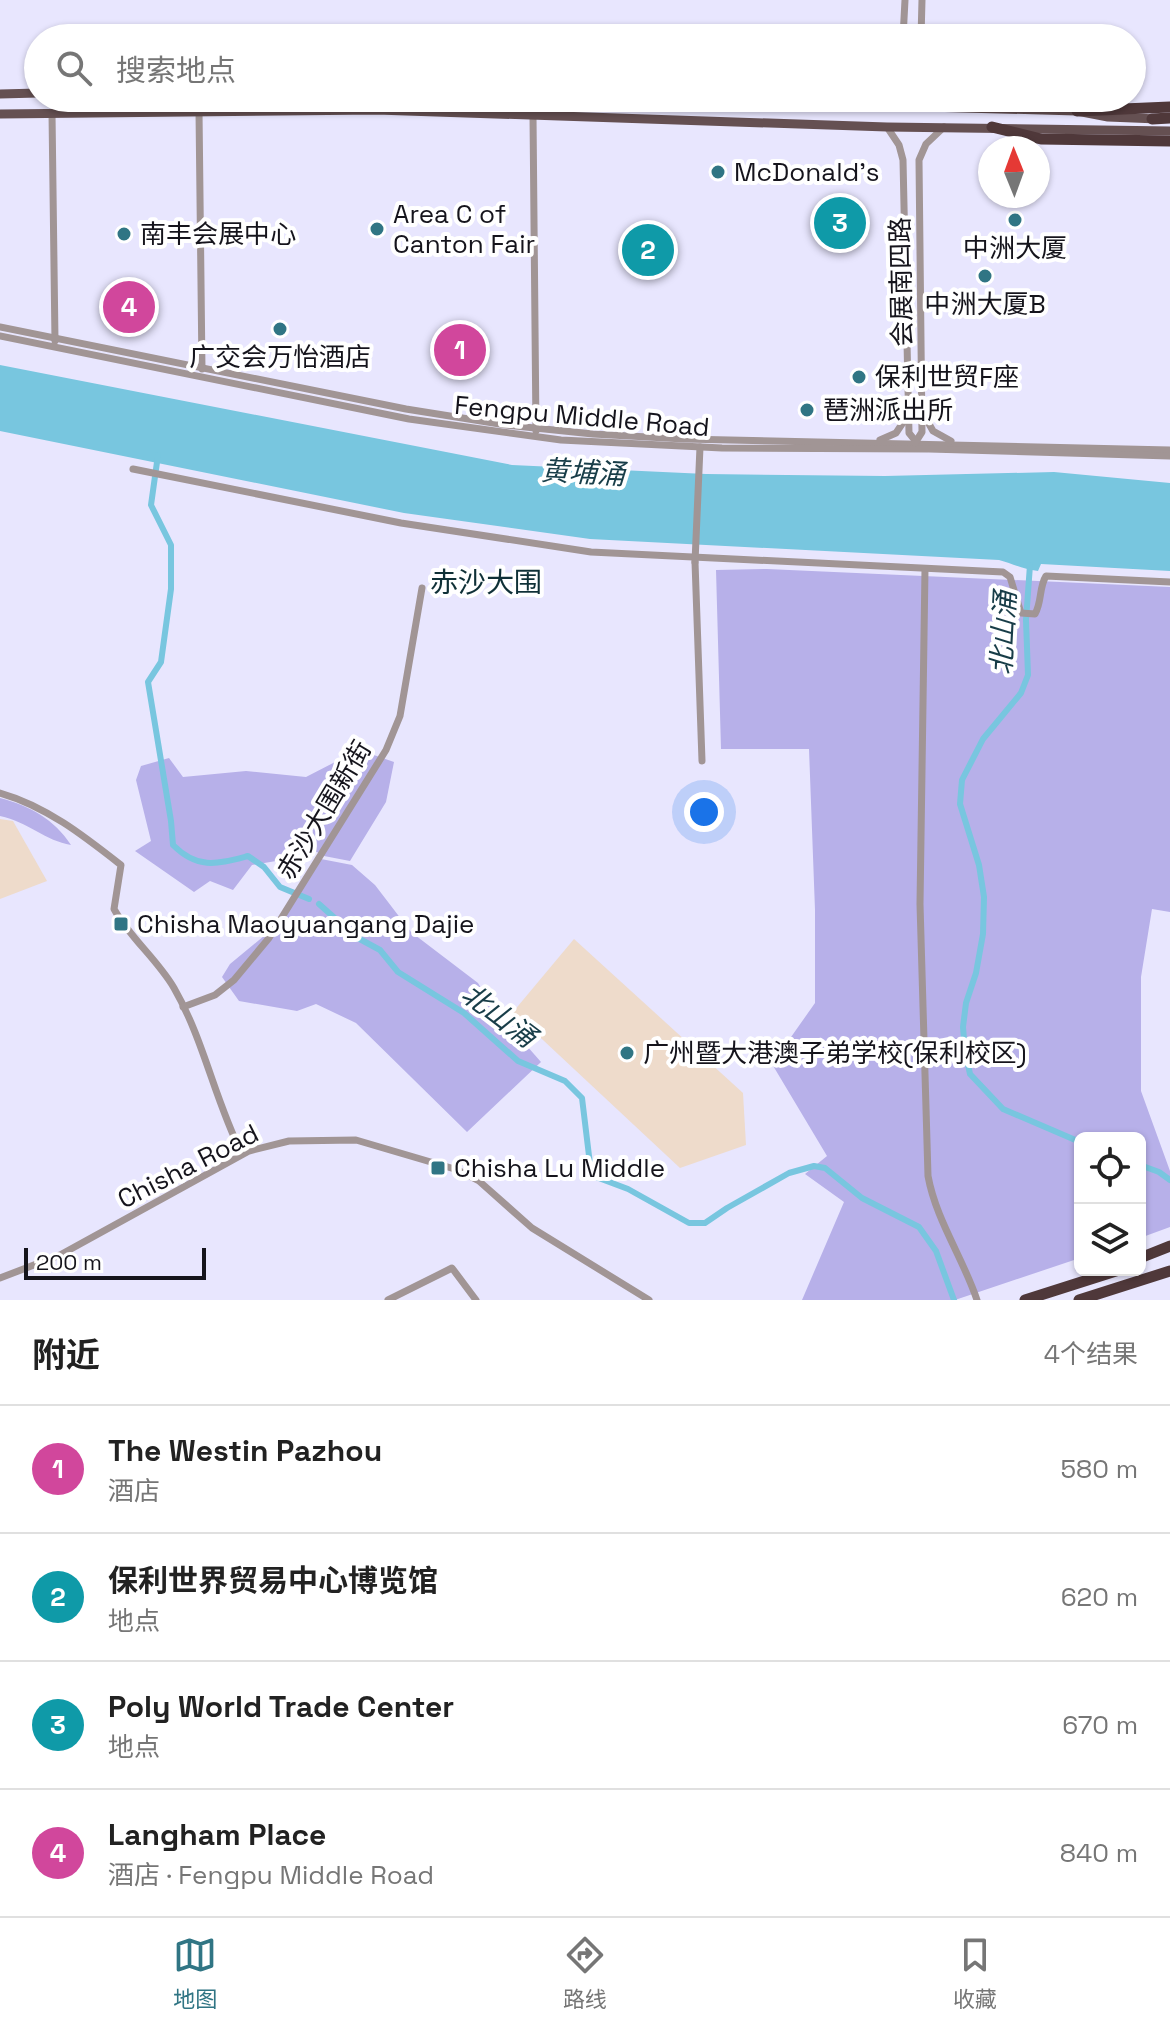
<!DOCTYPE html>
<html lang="zh">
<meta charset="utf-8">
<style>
body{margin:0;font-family:"Space Grotesk","Noto Sans SC",sans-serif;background:#f6f6f6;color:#222}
.controls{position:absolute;right:24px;bottom:24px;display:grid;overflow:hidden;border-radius:12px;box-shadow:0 2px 6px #0004}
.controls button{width:72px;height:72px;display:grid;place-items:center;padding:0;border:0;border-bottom:2px solid #e0e0e0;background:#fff;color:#222;font:40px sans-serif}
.compass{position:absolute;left:978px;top:136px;width:72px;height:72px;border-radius:50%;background:#fff;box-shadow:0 2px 6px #0004;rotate:359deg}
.scale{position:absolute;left:24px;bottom:20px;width:182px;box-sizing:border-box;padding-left:8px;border:4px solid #15141c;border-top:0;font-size:22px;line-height:28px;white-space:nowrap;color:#15141c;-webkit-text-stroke:6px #fff;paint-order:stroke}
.you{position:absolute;left:704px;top:812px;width:28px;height:28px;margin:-20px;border:6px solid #fff;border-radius:50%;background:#1a73e8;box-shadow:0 0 0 12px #1a73e833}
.badge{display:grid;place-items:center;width:52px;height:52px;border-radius:50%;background:#307584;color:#fff;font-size:26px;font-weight:700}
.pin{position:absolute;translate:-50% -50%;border:4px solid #fff;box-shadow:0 2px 8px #0006}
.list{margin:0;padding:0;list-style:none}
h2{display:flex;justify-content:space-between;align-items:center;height:104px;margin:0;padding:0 32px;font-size:34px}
h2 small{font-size:26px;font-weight:400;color:#767676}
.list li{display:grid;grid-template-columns:52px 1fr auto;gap:24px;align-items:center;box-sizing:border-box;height:128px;padding:0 32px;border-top:2px solid #e0e0e0}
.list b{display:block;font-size:30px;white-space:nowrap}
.list p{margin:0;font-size:26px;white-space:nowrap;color:#767676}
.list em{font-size:26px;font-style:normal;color:#767676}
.icon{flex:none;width:44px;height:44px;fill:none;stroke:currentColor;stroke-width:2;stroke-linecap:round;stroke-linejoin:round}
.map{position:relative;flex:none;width:1170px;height:1300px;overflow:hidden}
.search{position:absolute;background:#fff;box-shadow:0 2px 6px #0004;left:24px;right:24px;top:24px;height:88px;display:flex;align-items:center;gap:20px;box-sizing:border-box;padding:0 28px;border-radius:44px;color:#767676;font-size:30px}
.sheet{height:616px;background:#fff}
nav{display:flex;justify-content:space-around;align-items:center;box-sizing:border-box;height:112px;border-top:2px solid #e0e0e0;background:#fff;font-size:22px;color:#767676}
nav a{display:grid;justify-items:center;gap:4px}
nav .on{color:#307584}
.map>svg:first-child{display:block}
</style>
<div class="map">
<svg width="1170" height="1300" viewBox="0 0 1170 1300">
<rect width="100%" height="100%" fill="#e8e6fe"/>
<g fill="#eedbcb">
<polygon points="0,819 13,821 47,881 0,899"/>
<polygon points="574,939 743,1093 746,1145 680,1168 513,1012"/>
</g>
<g fill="#b7b0e9">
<polygon points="767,569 1170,587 1170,912 1152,909 1141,977 1141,1091 1170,1171 1170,1227 1140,1238 1140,1138 1080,1138 1080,1258 955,1300 802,1300 844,1202 805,1174 827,1156 772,1064 815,1003 815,910 809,749 721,749 716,570"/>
<polygon points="371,754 394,762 386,802 350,861 324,856 299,842 276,861 252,865 233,890 210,881 194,892 135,851 151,841 136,780 141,766 169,758 183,777 246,771 306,777 337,761"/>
<path d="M0 798C30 806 54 819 71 845 46 841 28 822 0 816Z"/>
<polygon points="321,859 352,865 375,885 411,932 478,983 491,1005 541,1062 467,1132 356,1023 316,1004 297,1011 239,1001 222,977 230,964 282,921"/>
</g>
<path fill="#78c6df" d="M0 365 512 465 706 474 885 476 1054 472 1170 483V571L1041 564 1038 571C1023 569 1013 564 999 560L590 539 404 513 0 431Z"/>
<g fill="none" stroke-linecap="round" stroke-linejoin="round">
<g stroke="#78c6df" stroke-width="6">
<path d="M158 455 151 505 171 545V589L161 662 148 682 171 821 173 845C198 870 217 864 248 856L264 867 280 887 309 899"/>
<polyline points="1030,565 1026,620 1028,675 1021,693 983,739 962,780 960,804 979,865 984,897 983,934 976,973 966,1003 963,1027 965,1051 970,1074 1003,1109 1080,1142"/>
<polyline points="319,904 356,937 380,950 398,972 464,1013 518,1061 565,1081 582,1098 590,1164 596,1177 628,1189 689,1223 705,1223 727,1208 789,1173 814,1166 825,1168 862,1198 919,1227 936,1251 954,1300"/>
<polyline points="1140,1165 1159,1172 1170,1180"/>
</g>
<g stroke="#a19595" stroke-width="7">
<polyline points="903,38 905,0"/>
<polyline points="921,38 922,0"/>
<polyline points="199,111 202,369"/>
<polyline points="52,113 55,341"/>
<polyline points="533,115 536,431"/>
<polyline points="887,127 899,145 903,160 909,433 918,444"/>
<polyline points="0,327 406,409 506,425 593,434 684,439 1170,450"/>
<polyline points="0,336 409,419 561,440 722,448 929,449 1170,456"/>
<polyline points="924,415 933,431 951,441"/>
<polyline points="880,440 896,433 908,415"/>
<polyline points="915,443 922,432 919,160 926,144 944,127"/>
<path d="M133 469 401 523 591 552 1003 572 1010 577 1021 613 1035 614C1042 602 1039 587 1046 576L1170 582"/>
<polyline points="695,562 702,761"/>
<path d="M925 569 920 904 928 1176C936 1220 963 1258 977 1300"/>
<path d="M0 793C46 806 84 836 121 865L114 909C130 938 157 959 174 988 204 1040 215 1101 242 1154"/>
<polyline points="183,1007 215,995 234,980 269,938 386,750 400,716 422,588"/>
<polyline points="0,1278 60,1255 249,1151 289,1141 356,1140 458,1170 479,1181 532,1228 649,1300"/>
<polyline points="388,1300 452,1268 476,1300"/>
</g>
<g stroke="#655052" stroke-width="9">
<polyline points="0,94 38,93"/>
<polyline points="590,98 1077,111 1108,117 1158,119"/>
<polyline points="0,114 377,110 887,127 1170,131"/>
</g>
<g stroke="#4f383a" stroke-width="11">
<polyline points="1077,111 1170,107"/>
<polyline points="1152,119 1170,118"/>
<polyline points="992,127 1041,139 1170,141"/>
<polyline points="1140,1258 1170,1246"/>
<polyline points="1025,1300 1119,1270"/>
<polyline points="1079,1300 1170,1271"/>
</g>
<polyline stroke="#a19595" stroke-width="7" points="695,562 700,447"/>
</g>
<g fill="#307584" stroke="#fff" stroke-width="3">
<circle cx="718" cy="172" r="8"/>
<circle cx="1015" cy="220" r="8"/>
<circle cx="377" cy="229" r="8"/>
<circle cx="124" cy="234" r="8"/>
<circle cx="985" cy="276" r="8"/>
<circle cx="280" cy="329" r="8"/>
<circle cx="859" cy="377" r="8"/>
<circle cx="807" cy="410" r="8"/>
<rect x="113" y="916" width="16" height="16" rx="4"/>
<circle cx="627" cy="1053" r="8"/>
<rect x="430" y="1160" width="16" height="16" rx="4"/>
</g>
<g text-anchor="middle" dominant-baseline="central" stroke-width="8" stroke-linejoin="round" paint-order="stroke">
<g font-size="26" fill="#15141c" stroke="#fff" text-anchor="start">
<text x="734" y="172">McDonald's</text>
<text x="393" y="214">Area C of<tspan x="393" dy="30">Canton Fair</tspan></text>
<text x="140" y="234">南丰会展中心</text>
<text x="1015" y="248" text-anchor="middle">中洲大厦</text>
<text x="985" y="304" text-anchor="middle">中洲大厦B</text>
<text x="280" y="357" text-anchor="middle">广交会万怡酒店</text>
<text x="875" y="377">保利世贸F座</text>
<text x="823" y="410">琶洲派出所</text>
<text x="137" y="924">Chisha Maoyuangang Dajie</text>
<text x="643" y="1053">广州暨大港澳子弟学校(保利校区)</text>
<text x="454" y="1168">Chisha Lu Middle</text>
</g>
<g font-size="26" fill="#15141c" stroke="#fff">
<text transform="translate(901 282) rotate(-91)">会展南四路</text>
<text transform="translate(582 416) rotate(5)">Fengpu Middle Road</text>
<text transform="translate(324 810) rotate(-59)">赤沙大围新街</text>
<text transform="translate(188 1166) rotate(-27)">Chisha Road</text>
</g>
<g font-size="28" font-style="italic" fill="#183d48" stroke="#fff">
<text transform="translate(583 472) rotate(3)">黄埔涌</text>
<text transform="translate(1003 633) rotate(-87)">北山涌</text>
<text transform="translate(499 1015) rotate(37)">北山涌</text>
</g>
<g font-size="28" fill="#0f3037" stroke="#fff">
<text x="486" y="582">赤沙大围</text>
</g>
</g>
</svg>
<div class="controls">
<button><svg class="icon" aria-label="locate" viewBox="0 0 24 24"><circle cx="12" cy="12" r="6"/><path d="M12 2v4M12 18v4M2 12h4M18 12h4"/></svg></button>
<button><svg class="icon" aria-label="layers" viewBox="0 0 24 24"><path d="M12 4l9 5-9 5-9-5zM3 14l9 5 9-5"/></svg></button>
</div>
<svg class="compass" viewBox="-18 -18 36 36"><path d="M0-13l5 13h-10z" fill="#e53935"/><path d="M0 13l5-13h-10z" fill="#767676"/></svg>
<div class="scale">200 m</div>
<div class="you"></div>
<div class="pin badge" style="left:460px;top:350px;background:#d1479c">1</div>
<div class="pin badge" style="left:648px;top:250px;background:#0f9aa8">2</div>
<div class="pin badge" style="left:840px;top:223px;background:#0f9aa8">3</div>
<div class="pin badge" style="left:129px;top:307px;background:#d1479c">4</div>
<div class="search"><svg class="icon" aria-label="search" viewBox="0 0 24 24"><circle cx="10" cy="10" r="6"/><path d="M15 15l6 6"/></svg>搜索地点</div>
</div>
<section class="sheet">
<h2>附近<small>4个结果</small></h2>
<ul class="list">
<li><span class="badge" style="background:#d1479c">1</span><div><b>The Westin Pazhou</b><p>酒店</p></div><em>580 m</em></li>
<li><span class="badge" style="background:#0f9aa8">2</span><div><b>保利世界贸易中心博览馆</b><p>地点</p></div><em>620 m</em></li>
<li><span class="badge" style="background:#0f9aa8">3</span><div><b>Poly World Trade Center</b><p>地点</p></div><em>670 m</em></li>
<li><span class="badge" style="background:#d1479c">4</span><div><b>Langham Place</b><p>酒店 · Fengpu Middle Road</p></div><em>840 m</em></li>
</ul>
</section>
<nav>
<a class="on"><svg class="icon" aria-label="map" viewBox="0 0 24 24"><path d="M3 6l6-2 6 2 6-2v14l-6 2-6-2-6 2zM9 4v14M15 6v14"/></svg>地图</a>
<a><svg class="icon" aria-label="directions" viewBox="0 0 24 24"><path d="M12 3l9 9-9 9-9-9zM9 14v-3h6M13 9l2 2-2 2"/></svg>路线</a>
<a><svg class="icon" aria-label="saved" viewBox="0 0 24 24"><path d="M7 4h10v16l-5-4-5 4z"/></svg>收藏</a>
</nav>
